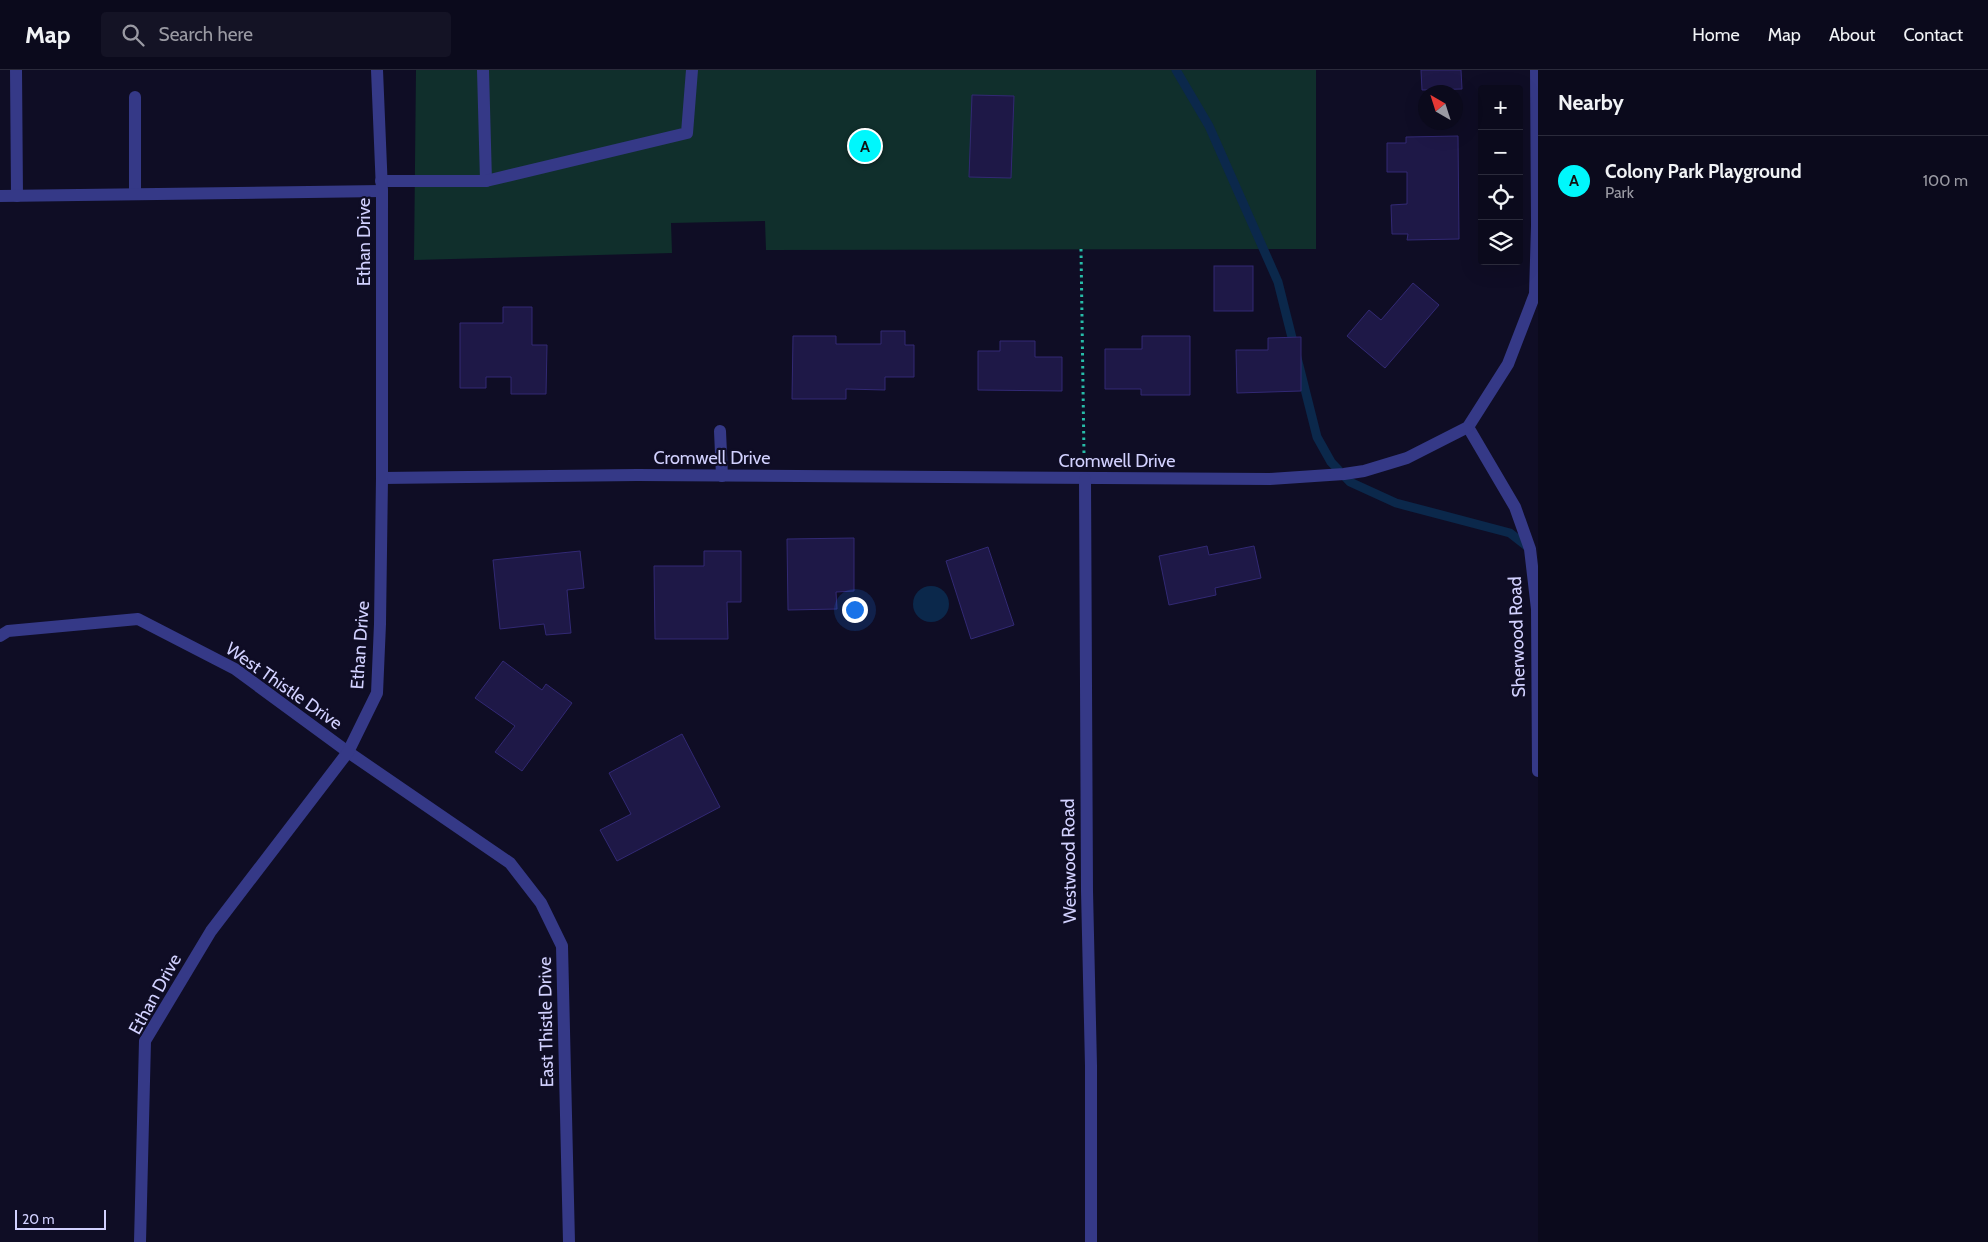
<!DOCTYPE html>
<meta charset="utf-8">
<style>
body{margin:0;font-family:Cabin,sans-serif;background:#141325;color:#f1f3f6}
.controls{position:absolute;right:15px;top:15px;display:grid;overflow:hidden;border-radius:5px;box-shadow:0 5px 20px #0002}
.controls button{width:45px;height:45px;display:grid;place-items:center;padding:0;border:0;border-bottom:1px solid #2b2b3b;background:#0b0a1c;color:#f1f3f6;font:25px sans-serif}
.compass{position:absolute;left:1418px;top:15px;width:45px;height:45px;border-radius:50%;background:#0b0a1c;box-shadow:0 5px 20px #0002;rotate:321deg}
.scale{position:absolute;left:15px;bottom:12px;width:91px;box-sizing:border-box;padding-left:5px;border:2px solid #d2d1ff;border-top:0;font-size:14px;line-height:18px;white-space:nowrap;color:#d2d1ff;-webkit-text-stroke:4px #0f0d25;paint-order:stroke}
.you{position:absolute;left:854px;top:539px;width:18px;height:18px;margin:-12px;border:4px solid #fff;border-radius:50%;background:#1a73e8;box-shadow:0 0 0 8px #1a73e833}
.badge{display:grid;place-items:center;width:32px;height:32px;border-radius:50%;background:#00f7fc;color:#111;font-size:16px;font-weight:700}
.pin{position:absolute;translate:-50% -50%;border:2px solid #fff;box-shadow:0 1px 5px #0006}
.list{margin:0;padding:0;list-style:none}
h2{display:flex;justify-content:space-between;align-items:center;height:65px;margin:0;padding:0 20px;font-size:21px}
h2 small{font-size:16px;font-weight:400;color:#9a9aa3}
.list li{display:grid;grid-template-columns:32px 1fr auto;gap:15px;align-items:center;box-sizing:border-box;height:90px;padding:0 20px;border-top:1px solid #2b2b3b}
.list b{display:block;font-size:19px;white-space:nowrap}
.list p{margin:0;font-size:16px;white-space:nowrap;color:#9a9aa3}
.list em{font-size:16px;font-style:normal;color:#9a9aa3}
.icon{flex:none;width:28px;height:28px;fill:none;stroke:currentColor;stroke-width:2;stroke-linecap:round;stroke-linejoin:round}
.map{position:relative;flex:none;width:1538px;height:1172px;overflow:hidden}
header{display:flex;align-items:center;gap:30px;box-sizing:border-box;height:70px;padding:0 25px;background:#0b0a1c;border-bottom:1px solid #2b2b3b}
header strong{font-size:24px}
nav{display:flex;gap:28px;margin-inline-start:auto;font-size:18px}
.search{width:350px;height:45px;background:#141325;display:flex;align-items:center;gap:12px;box-sizing:border-box;padding:0 18px;border-radius:5px;color:#9a9aa3;font-size:19px}
main{display:flex}
aside{flex:1;background:#0b0a1c}
.map>svg:first-child{display:block}
</style>
<header>
<strong>Map</strong>
<div class="search"><svg class="icon" aria-label="search" viewBox="0 0 24 24"><circle cx="10" cy="10" r="6"/><path d="M15 15l6 6"/></svg>Search here</div>
<nav><a>Home</a><a>Map</a><a>About</a><a>Contact</a></nav>
</header>
<main>
<div class="map">
<svg width="1538" height="1172" viewBox="0 0 1538 1172">
<rect width="100%" height="100%" fill="#0f0d25"/>
<polygon fill="#102f2c" points="416,0 1316,0 1316,179 766,180 765,151 671,153 672,183 414,190"/>
<circle fill="#0b284b" cx="931" cy="534" r="18"/>
<g fill="none" stroke-linecap="round" stroke-linejoin="round">
<polyline stroke="#0b284b" stroke-width="9" points="1176,0 1209,56 1278,212 1317,367 1331,392 1350,412 1396,433 1510,463 1529,478"/>
</g>
<g fill="#1e1847" stroke="#322974">
<polygon points="1421,0 1461,0 1462,19 1422,20"/>
<polygon points="972,25 1014,26 1011,108 969,107"/>
<polygon points="1458,66 1459,169 1407,170 1408,164 1392,164 1391,135 1407,134 1407,102 1387,102 1387,73 1406,73 1406,67"/>
<rect x="1214" y="196" width="39" height="45"/>
<polygon points="1413,213 1439,235 1385,298 1347,266 1369,240 1381,250"/>
<polygon points="503,237 532,237 532,275 547,275 546,324 511,324 511,307 486,307 486,318 460,318 460,253 503,253"/>
<polygon points="881,261 905,261 905,275 914,275 914,307 885,307 885,320 846,319 846,329 792,329 793,266 836,266 836,274 881,274"/>
<polygon points="1142,266 1190,266 1190,325 1141,325 1141,319 1105,319 1105,279 1142,279"/>
<polygon points="1301,267 1301,321 1237,323 1236,280 1268,280 1268,268"/>
<polygon points="1000,271 1035,271 1035,287 1062,287 1062,321 978,320 978,281 1000,281"/>
<polygon points="854,468 854,521 836,522 837,539 788,540 787,469"/>
<polygon points="1207,476 1209,485 1254,476 1261,508 1215,518 1216,525 1169,535 1159,486"/>
<polygon points="988,477 1014,555 971,569 946,491"/>
<polygon points="580,481 584,518 567,520 571,563 546,565 544,554 500,559 493,490"/>
<polygon points="704,481 741,481 741,532 727,532 728,569 655,569 654,496 704,496"/>
<polygon points="503,591 542,620 546,614 572,633 522,701 495,682 515,656 475,628"/>
<polygon points="682,664 720,737 617,791 600,760 631,744 609,703"/>
</g>
<g fill="none" stroke-linecap="round" stroke-linejoin="round">
<polyline stroke="#27bca8" stroke-width="3" stroke-dasharray="2.5 4" stroke-linecap="butt" points="1081,179 1084,386"/>
<g stroke="#353987" stroke-width="12">
<polyline points="483,0 486,111"/>
<polyline points="381,111 486,111 687,63 692,0"/>
<polyline points="135,124 135,27"/>
<polyline points="720,361 722,406"/>
</g>
<g stroke="#353987" stroke-width="12">
<polyline points="16,0 17,126"/>
<polyline points="0,126 382,121"/>
<polyline points="1468,357 1515,437 1530,479 1537,539 1538,701"/>
<polyline points="382,408 637,405 1270,409 1344,404 1364,401 1407,388 1468,357 1508,294 1535,224 1537,156 1536,0"/>
<polyline points="1085,409 1087,821 1091,996 1091,1172"/>
<polyline points="0,566 8,561 138,549 235,599 348,682 510,793 541,833 562,876 569,1172"/>
<polyline points="140,1172 145,971 211,861 348,682 377,623 380,554 382,408 382,121 377,0"/>
</g>
</g>
<g text-anchor="middle" dominant-baseline="central" stroke-width="4.5" stroke-linejoin="round" paint-order="stroke">
<g font-size="18" fill="#d2d1ff" stroke="#0f0d25">
<text transform="translate(364 172) rotate(-90)">Ethan Drive</text>
<text x="712" y="388">Cromwell Drive</text>
<text x="1117" y="391">Cromwell Drive</text>
<text transform="translate(1517 567) rotate(-92)">Sherwood Road</text>
<text transform="translate(360 575) rotate(-86)">Ethan Drive</text>
<text transform="translate(284 616) rotate(35)">West Thistle Drive</text>
<text transform="translate(1069 791) rotate(-91)">Westwood Road</text>
<text transform="translate(155 924) rotate(-61)">Ethan Drive</text>
<text transform="translate(546 952) rotate(-91)">East Thistle Drive</text>
</g>
</g>
</svg>
<div class="controls">
<button>+</button>
<button>−</button>
<button><svg class="icon" aria-label="locate" viewBox="0 0 24 24"><circle cx="12" cy="12" r="6"/><path d="M12 2v4M12 18v4M2 12h4M18 12h4"/></svg></button>
<button><svg class="icon" aria-label="layers" viewBox="0 0 24 24"><path d="M12 4l9 5-9 5-9-5zM3 14l9 5 9-5"/></svg></button>
</div>
<svg class="compass" viewBox="-18 -18 36 36"><path d="M0-13l5 13h-10z" fill="#e53935"/><path d="M0 13l5-13h-10z" fill="#9a9aa3"/></svg>
<div class="scale">20 m</div>
<div class="you"></div>
<div class="pin badge" style="left:865px;top:76px">A</div>
</div>
<aside>
<h2>Nearby<small></small></h2>
<ul class="list">
<li><span class="badge">A</span><div><b>Colony Park Playground</b><p>Park</p></div><em>100 m</em></li>
</ul>
</aside>
</main>
